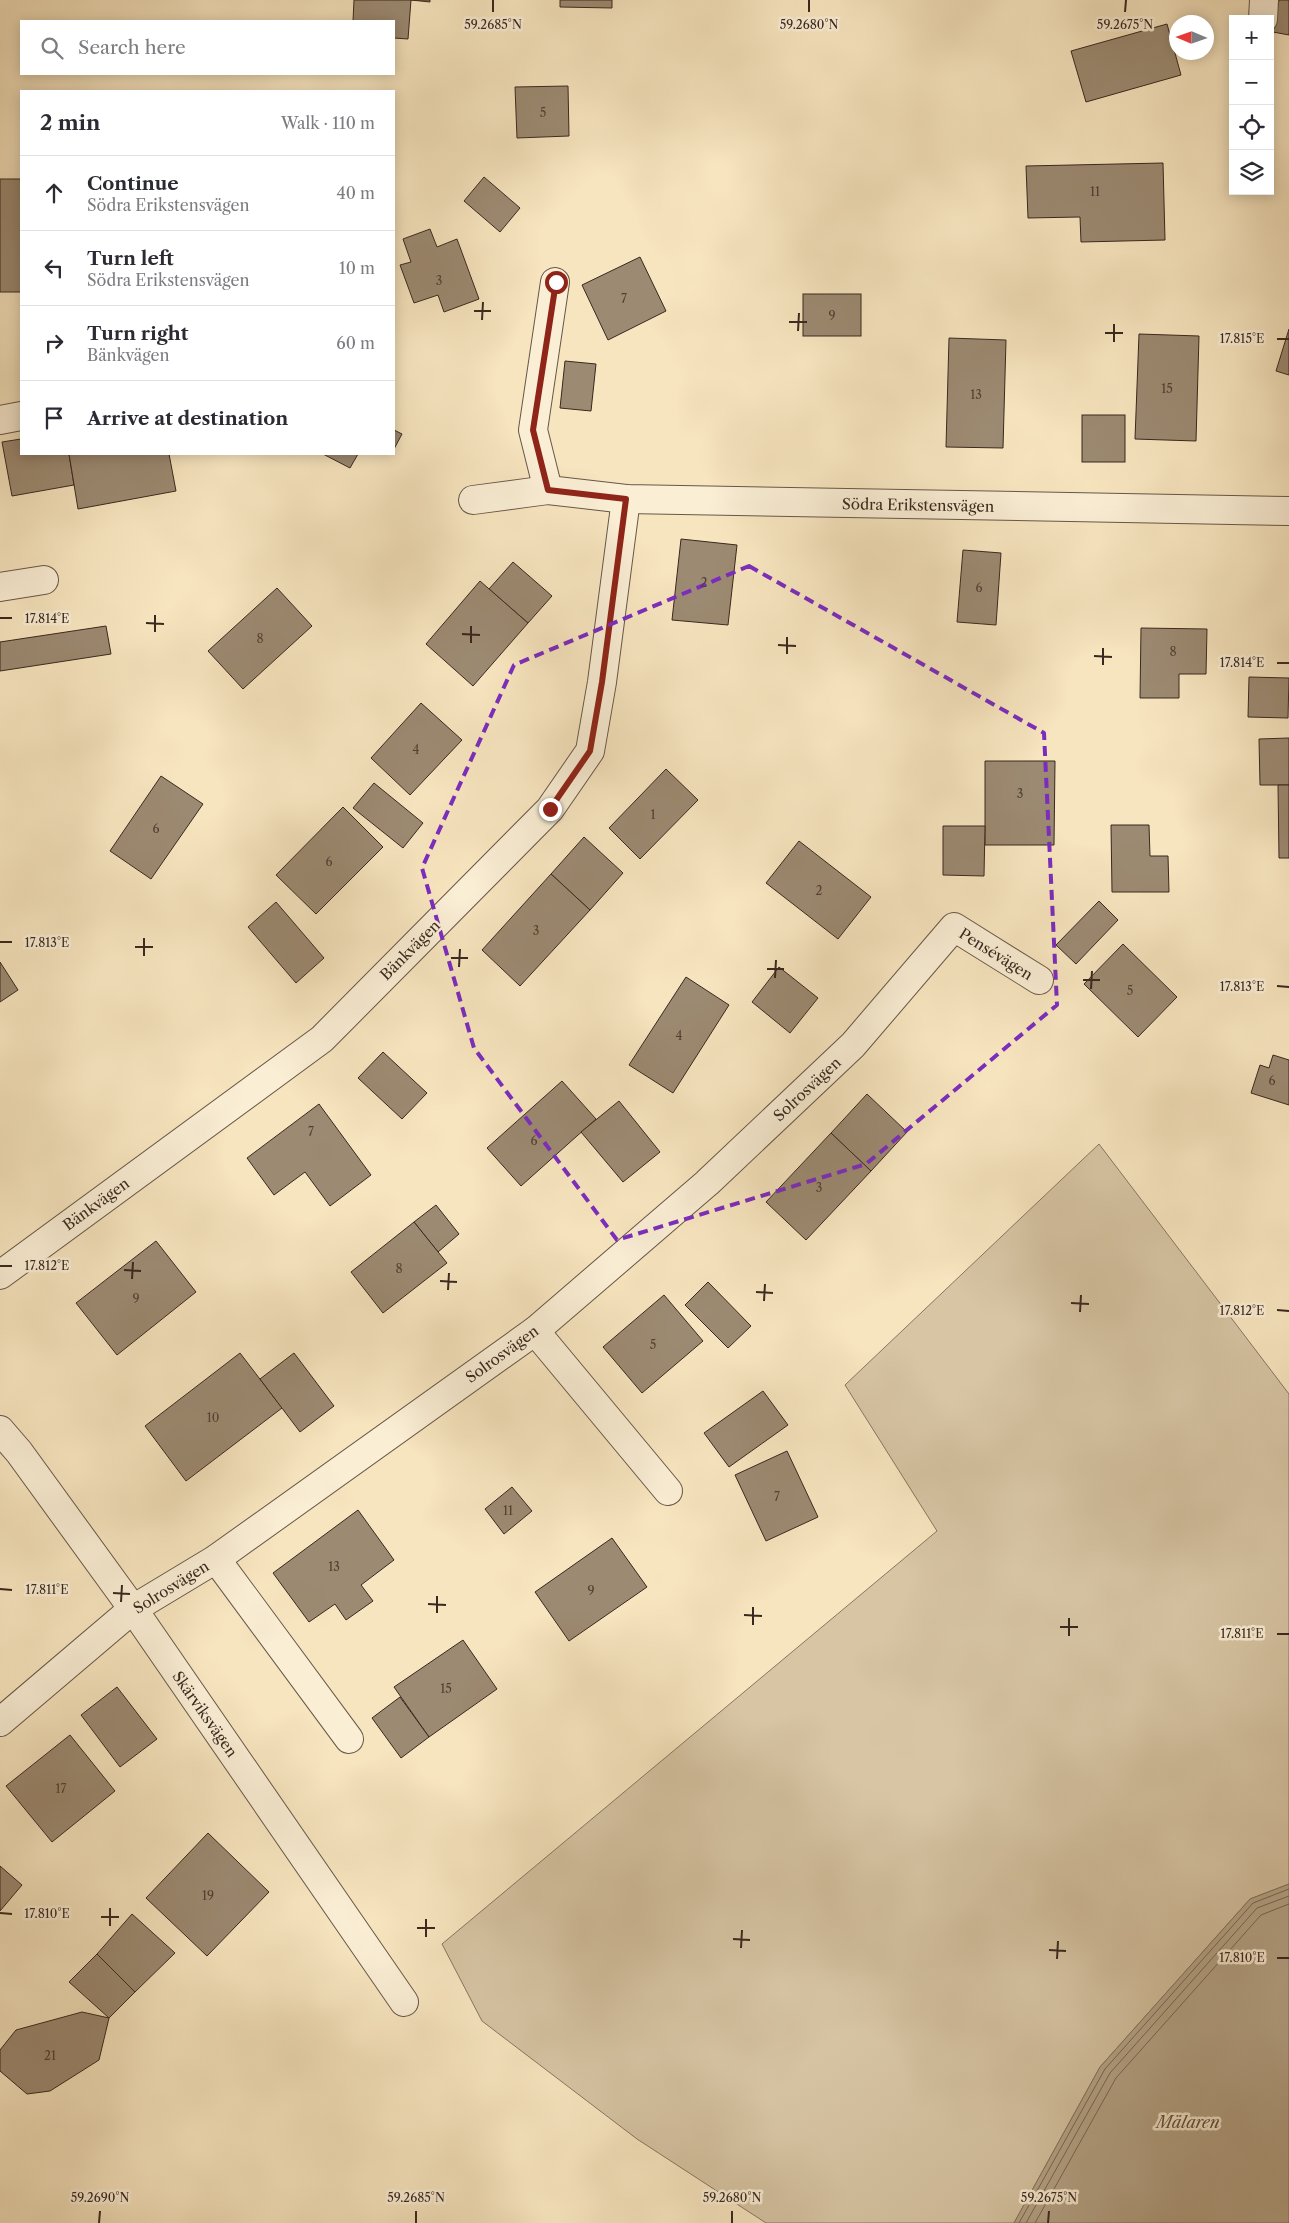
<!DOCTYPE html>
<meta charset="utf-8">
<style>
body{margin:0;font-family:"Libre Caslon Text",serif;background:#f2f2f3;color:#2b2b33}
.controls{position:absolute;right:15px;top:15px;display:grid;overflow:hidden;border-radius:0px;box-shadow:0 2px 12px #0003}
.controls button{width:45px;height:45px;display:grid;place-items:center;padding:0;border:0;border-bottom:1px solid #e1e1e2;background:#fff;color:#2b2b33;font:25px sans-serif}
.compass{position:absolute;left:1169px;top:15px;width:45px;height:45px;border-radius:50%;background:#fff;box-shadow:0 2px 12px #0003;rotate:272deg}
.stop{position:absolute;width:15px;height:15px;margin:-11px;border:4px solid #8f2418;border-radius:50%;background:#fff}
.stop.end{background:#8f2418;border-color:#fff;box-shadow:0 1px 5px #0008}
.list{margin:0;padding:0;list-style:none}
h2{display:flex;justify-content:space-between;align-items:center;height:65px;margin:0;padding:0 20px;font-size:21px}
h2 small{font-size:16px;font-weight:400;color:#7c7c81}
.list li{display:grid;grid-template-columns:32px 1fr auto;gap:15px;align-items:center;box-sizing:border-box;height:75px;padding:0 20px;border-top:1px solid #e1e1e2}
.list b{display:block;font-size:19px;white-space:nowrap}
.list p{margin:0;font-size:16px;white-space:nowrap;color:#7c7c81}
.list em{font-size:16px;font-style:normal;color:#7c7c81}
.icon{flex:none;width:28px;height:28px;fill:none;stroke:currentColor;stroke-width:2;stroke-linecap:round;stroke-linejoin:round}
.map{position:relative;flex:none;width:1289px;height:2223px;overflow:hidden}
.search{position:absolute;background:#fff;box-shadow:0 2px 12px #0003;left:20px;top:20px;width:375px;height:55px;display:flex;align-items:center;gap:12px;box-sizing:border-box;padding:0 18px;border-radius:0px;color:#7c7c81;font-size:19px}
.panel{position:absolute;background:#fff;box-shadow:0 2px 12px #0003;left:20px;top:90px;width:375px;height:365px;border-radius:0px}
.map>svg:first-child{display:block}
</style>
<div class="map">
<svg width="1289" height="2223" viewBox="0 0 1289 2223">
<rect width="100%" height="100%" fill="#f7e5bf"/>
<filter id="stains"><feTurbulence type="fractalNoise" baseFrequency=".004" numOctaves="4"/><feColorMatrix values="0 0 0 0 .2 0 0 0 0 .09 0 0 0 0 .02 0 0 0 .5 -.17"/></filter>
<radialGradient id="worn" r=".72"><stop offset=".6" stop-color="#630" stop-opacity="0"/><stop offset="1" stop-color="#630" stop-opacity=".3"/></radialGradient>
<polygon fill="#d7c5a4" stroke="#887662" points="1099,1144 1289,1394 1289,1884 1250,1899 1100,2067 1014,2223 766,2223 637,2139 482,2021 442,1944 937,1531 845,1385"/>
<polygon fill="#b6a589" stroke="#84735f" points="1289,1884 1289,2223 1014,2223 1100,2067 1250,1899"/>
<g fill="none" stroke-linecap="round" stroke-linejoin="round">
<g stroke="#786654" stroke-width="1">
<polyline points="1019,2223 1105,2069 1253,1903 1289,1889"/>
<polyline points="1026,2223 1110,2073 1257,1908 1289,1896"/>
<polyline points="1035,2223 1116,2078 1261,1915 1289,1904"/>
</g>
</g>
<g fill="#9c8a72" stroke="#39281f">
<polygon points="354,0 430,0 430,2 411,0 408,39 394,38 394,21 353,21"/>
<polygon points="560,0 612,0 612,8 560,7"/>
<polygon points="1279,0 1289,0 1289,35 1273,32"/>
<polygon points="1167,24 1181,75 1086,102 1071,51"/>
<polygon points="568,86 569,136 517,138 515,87"/>
<polygon points="1163,163 1165,240 1081,242 1080,217 1028,218 1026,166"/>
<polygon points="484,177 520,208 500,232 464,201"/>
<rect x="0" y="179" width="21" height="113"/>
<polygon points="430,229 437,247 457,239 479,299 444,312 438,295 414,303 400,265 411,262 403,239"/>
<polygon points="640,257 666,311 608,340 582,285"/>
<rect x="803" y="294" width="58" height="42"/>
<polygon points="1289,329 1289,375 1276,371"/>
<polygon points="1139,334 1199,336 1196,441 1135,439"/>
<polygon points="949,338 1006,340 1003,448 946,447"/>
<polygon points="565,361 596,364 591,411 560,408"/>
<rect x="1082" y="415" width="43" height="47"/>
<polygon points="394,430 402,434 394,449"/>
<polygon points="21,439 21,454 69,454 74,485 12,496 2,442"/>
<polygon points="69,454 169,454 176,491 78,509"/>
<polygon points="323,454 358,454 350,468"/>
<polygon points="681,539 737,545 728,625 672,620"/>
<polygon points="963,550 1001,553 996,625 957,622"/>
<polygon points="513,562 552,596 528,623 489,589"/>
<polygon points="480,581 528,623 473,686 426,644"/>
<polygon points="277,588 312,626 243,689 208,651"/>
<polygon points="106,626 111,654 0,671 0,642"/>
<polygon points="1141,628 1207,629 1206,674 1179,674 1179,698 1140,698"/>
<polygon points="1249,677 1289,678 1288,718 1248,717"/>
<polygon points="421,703 462,740 410,795 371,758"/>
<polygon points="1289,738 1289,785 1260,785 1259,739"/>
<polygon points="985,761 1055,761 1054,845 985,845"/>
<polygon points="666,769 698,800 640,859 609,828"/>
<polygon points="161,776 203,804 151,879 110,851"/>
<polygon points="374,783 423,823 403,848 353,808"/>
<polygon points="1278,785 1289,785 1289,858 1279,858"/>
<polygon points="343,807 383,847 316,914 276,875"/>
<polygon points="1111,825 1149,825 1150,856 1168,856 1169,892 1112,892"/>
<polygon points="943,826 985,826 984,876 943,875"/>
<polygon points="584,837 623,873 590,910 551,874"/>
<polygon points="799,841 871,897 838,939 766,883"/>
<polygon points="551,874 590,910 520,986 482,950"/>
<polygon points="1099,901 1118,920 1076,964 1056,945"/>
<polygon points="276,902 324,958 296,983 248,927"/>
<polygon points="1123,944 1177,997 1138,1037 1084,984"/>
<polygon points="0,962 18,990 0,1002"/>
<polygon points="779,967 818,998 790,1033 752,1002"/>
<polygon points="686,977 729,1005 673,1093 629,1065"/>
<polygon points="383,1052 427,1093 402,1119 358,1078"/>
<polygon points="1273,1055 1289,1060 1289,1105 1251,1093 1260,1065 1269,1068"/>
<polygon points="562,1081 596,1119 521,1186 487,1148"/>
<polygon points="867,1094 907,1132 871,1171 831,1133"/>
<polygon points="619,1101 660,1152 623,1182 581,1132"/>
<polygon points="319,1104 371,1175 330,1206 305,1172 274,1195 247,1158"/>
<polygon points="831,1133 871,1171 806,1240 766,1202"/>
<polygon points="436,1205 459,1234 438,1252 414,1222"/>
<polygon points="414,1222 447,1263 383,1313 351,1272"/>
<polygon points="156,1241 196,1292 117,1355 76,1303"/>
<polygon points="708,1282 751,1326 728,1348 685,1305"/>
<polygon points="664,1295 703,1341 642,1393 603,1347"/>
<polygon points="240,1353 282,1408 186,1481 145,1426"/>
<polygon points="294,1353 334,1406 300,1432 260,1379"/>
<polygon points="763,1391 788,1425 729,1467 704,1433"/>
<polygon points="787,1451 818,1517 766,1541 735,1475"/>
<polygon points="512,1487 532,1511 504,1534 485,1509"/>
<polygon points="358,1510 394,1560 361,1585 373,1601 346,1620 335,1604 309,1622 273,1573"/>
<polygon points="612,1538 647,1587 569,1641 535,1592"/>
<polygon points="463,1640 497,1689 429,1737 394,1687"/>
<polygon points="117,1687 157,1739 120,1767 81,1715"/>
<polygon points="400,1697 429,1737 401,1758 372,1718"/>
<polygon points="70,1735 115,1791 52,1842 6,1786"/>
<polygon points="208,1833 269,1892 207,1956 146,1898"/>
<polygon points="0,1866 22,1885 0,1911"/>
<polygon points="132,1914 175,1953 135,1992 97,1954"/>
<polygon points="97,1954 135,1992 109,2018 69,1982"/>
<polygon points="82,2012 109,2018 99,2060 50,2091 27,2094 0,2071 0,2050 16,2030"/>
</g>
<g fill="none" stroke-linecap="round" stroke-linejoin="round">
<g stroke="#685747" stroke-width="30">
<g id="minor">
<polyline points="1263,19 1264,0"/>
<polyline points="0,420 21,416"/>
<polyline points="548,490 533,430 555,282"/>
<polyline points="473,500 548,490 626,499 1289,511"/>
<polyline points="0,587 44,580"/>
<polyline points="0,1275 322,1039 550,809 590,751 602,682 626,499"/>
<polyline points="535,1331 668,1491"/>
<polyline points="0,1430 19,1452 133,1609 404,2002"/>
<polyline points="216,1559 349,1739"/>
<polyline points="0,1722 133,1609 216,1559 535,1331 707,1183 853,1045 954,927 1039,980"/>
</g>
</g>
<use href="#minor" stroke="#faeed5" stroke-width="28"/>
</g>
<g fill="none" stroke-linecap="round" stroke-linejoin="round">
<polyline stroke="#8f2418" stroke-width="6" points="550,809 590,751 602,682 626,499 548,490 533,430 556,282"/>
</g>
<path fill="none" stroke="#7b2cbf" stroke-width="4" stroke-dasharray="10 6" stroke-linejoin="round" d="M749 566 1044 733 1057 1005 866 1164 617 1240 474 1048 422 868 514 665Z"/>
<path fill="none" stroke="#39281f" stroke-width="2" d="M493 12V0M809 12V0M1125 12 1126 0M474 311H491M482 320 483 302M789 322H807M798 331 799 313M1105 333H1123M1277 339H1289M1114 342V324M0 618H12M146 623 164 624M155 632V615M462 634 480 635M471 643V626M778 645 796 646M787 654V637M1094 656 1112 657M1277 663H1289M1103 665V648M0 942H12M135 947H153M144 956V938M451 958H468M459 967 460 949M767 969H784M775 978 776 960M1083 980H1100M1277 986 1289 987M1091 989 1092 971M0 1266H12M124 1270 141 1271M132 1279 133 1262M440 1281 457 1282M448 1290 449 1273M756 1292 773 1293M764 1301 765 1284M1071 1303 1089 1304M1277 1310 1289 1311M1080 1312 1081 1295M0 1589 12 1590M113 1593 130 1594M121 1602 122 1585M428 1604 446 1605M437 1613V1596M744 1615 762 1616M753 1625V1607M1060 1627H1078M1277 1634H1289M1069 1636V1618M0 1913 12 1914M101 1917H119M110 1926V1908M417 1928H435M426 1937V1919M733 1939 750 1940M741 1948 742 1930M1049 1950 1066 1951M1277 1958H1289M1057 1959 1058 1941M99 2223 100 2211M416 2223V2211M732 2223V2211M1048 2223 1049 2211"/>
<g text-anchor="middle" dominant-baseline="central" stroke-width="5" stroke-linejoin="round" paint-order="stroke">
<g font-size="12" fill="#524034">
<text x="543" y="112">5</text>
<text x="1095" y="191">11</text>
<text x="439" y="280">3</text>
<text x="624" y="298">7</text>
<text x="832" y="315">9</text>
<text x="1167" y="388">15</text>
<text x="976" y="394">13</text>
<text x="704" y="582">2</text>
<text x="979" y="587">6</text>
<text x="260" y="638">8</text>
<text x="1173" y="651">8</text>
<text x="416" y="749">4</text>
<text x="1020" y="793">3</text>
<text x="653" y="814">1</text>
<text x="156" y="828">6</text>
<text x="329" y="861">6</text>
<text x="819" y="890">2</text>
<text x="536" y="930">3</text>
<text x="1130" y="990">5</text>
<text x="679" y="1035">4</text>
<text x="1272" y="1080">6</text>
<text x="311" y="1131">7</text>
<text x="534" y="1140">6</text>
<text x="819" y="1187">3</text>
<text x="399" y="1268">8</text>
<text x="136" y="1298">9</text>
<text x="653" y="1344">5</text>
<text x="213" y="1417">10</text>
<text x="777" y="1496">7</text>
<text x="508" y="1510">11</text>
<text x="334" y="1566">13</text>
<text x="591" y="1590">9</text>
<text x="446" y="1688">15</text>
<text x="61" y="1788">17</text>
<text x="208" y="1895">19</text>
<text x="50" y="2055">21</text>
</g>
<g font-size="15" fill="#39281f" stroke="#faeed5">
<text transform="translate(918 505) rotate(1)">Södra Erikstensvägen</text>
<text transform="translate(410 950) rotate(-45)">Bänkvägen</text>
<text transform="translate(996 954) rotate(32)">Pensévägen</text>
<text transform="translate(807 1089) rotate(-43)">Solrosvägen</text>
<text transform="translate(96 1204) rotate(-36)">Bänkvägen</text>
<text transform="translate(502 1354) rotate(-36)">Solrosvägen</text>
<text transform="translate(171 1587) rotate(-32)">Solrosvägen</text>
<text transform="translate(205 1714) rotate(55)">Skärviksvägen</text>
</g>
<g font-size="16" font-style="italic" fill="#5e4e3f" stroke="#faeed5">
<text x="1188" y="2122">Mälaren</text>
</g>
</g>
<g font-size="12" text-anchor="middle" fill="#39281f" stroke="#faeed5" stroke-width="5" stroke-linejoin="round" paint-order="stroke">
<text x="493" y="29">59.2685°N</text>
<text x="809" y="29">59.2680°N</text>
<text x="1125" y="29">59.2675°N</text>
<text x="1242" y="343">17.815°E</text>
<text x="47" y="623">17.814°E</text>
<text x="1242" y="667">17.814°E</text>
<text x="47" y="947">17.813°E</text>
<text x="1242" y="991">17.813°E</text>
<text x="47" y="1270">17.812°E</text>
<text x="1242" y="1315">17.812°E</text>
<text x="47" y="1594">17.811°E</text>
<text x="1242" y="1638">17.811°E</text>
<text x="47" y="1918">17.810°E</text>
<text x="1242" y="1962">17.810°E</text>
<text x="100" y="2202">59.2690°N</text>
<text x="416" y="2202">59.2685°N</text>
<text x="732" y="2202">59.2680°N</text>
<text x="1049" y="2202">59.2675°N</text>
</g>
<rect width="100%" height="100%" filter="url(#stains)"/>
<rect width="100%" height="100%" fill="url(#worn)"/>
</svg>
<div class="controls">
<button>+</button>
<button>−</button>
<button><svg class="icon" aria-label="locate" viewBox="0 0 24 24"><circle cx="12" cy="12" r="6"/><path d="M12 2v4M12 18v4M2 12h4M18 12h4"/></svg></button>
<button><svg class="icon" aria-label="layers" viewBox="0 0 24 24"><path d="M12 4l9 5-9 5-9-5zM3 14l9 5 9-5"/></svg></button>
</div>
<svg class="compass" viewBox="-18 -18 36 36"><path d="M0-13l5 13h-10z" fill="#e53935"/><path d="M0 13l5-13h-10z" fill="#7c7c81"/></svg>
<div class="stop" style="left:556px;top:282px"></div>
<div class="stop end" style="left:550px;top:809px"></div>
<div class="search"><svg class="icon" aria-label="search" viewBox="0 0 24 24"><circle cx="10" cy="10" r="6"/><path d="M15 15l6 6"/></svg>Search here</div>
<section class="panel">
<h2>2 min<small>Walk · 110 m</small></h2>
<ul class="list">
<li><svg class="icon" aria-label="ahead" viewBox="0 0 24 24"><path d="M12 20V5M6 11l6-6 6 6"/></svg><div><b>Continue</b><p>Södra Erikstensvägen</p></div><em>40 m</em></li>
<li><svg class="icon" aria-label="left" viewBox="0 0 24 24"><path d="M17 20v-9H6M10 6l-5 5 5 5"/></svg><div><b>Turn left</b><p>Södra Erikstensvägen</p></div><em>10 m</em></li>
<li><svg class="icon" aria-label="right" viewBox="0 0 24 24"><path d="M7 20v-9h11M14 6l5 5-5 5"/></svg><div><b>Turn right</b><p>Bänkvägen</p></div><em>60 m</em></li>
<li><svg class="icon" aria-label="arrive" viewBox="0 0 24 24"><path d="M6 21V4h12l-3 4 3 4H6"/></svg><div><b>Arrive at destination</b></div></li>
</ul>
</section>
</div>
